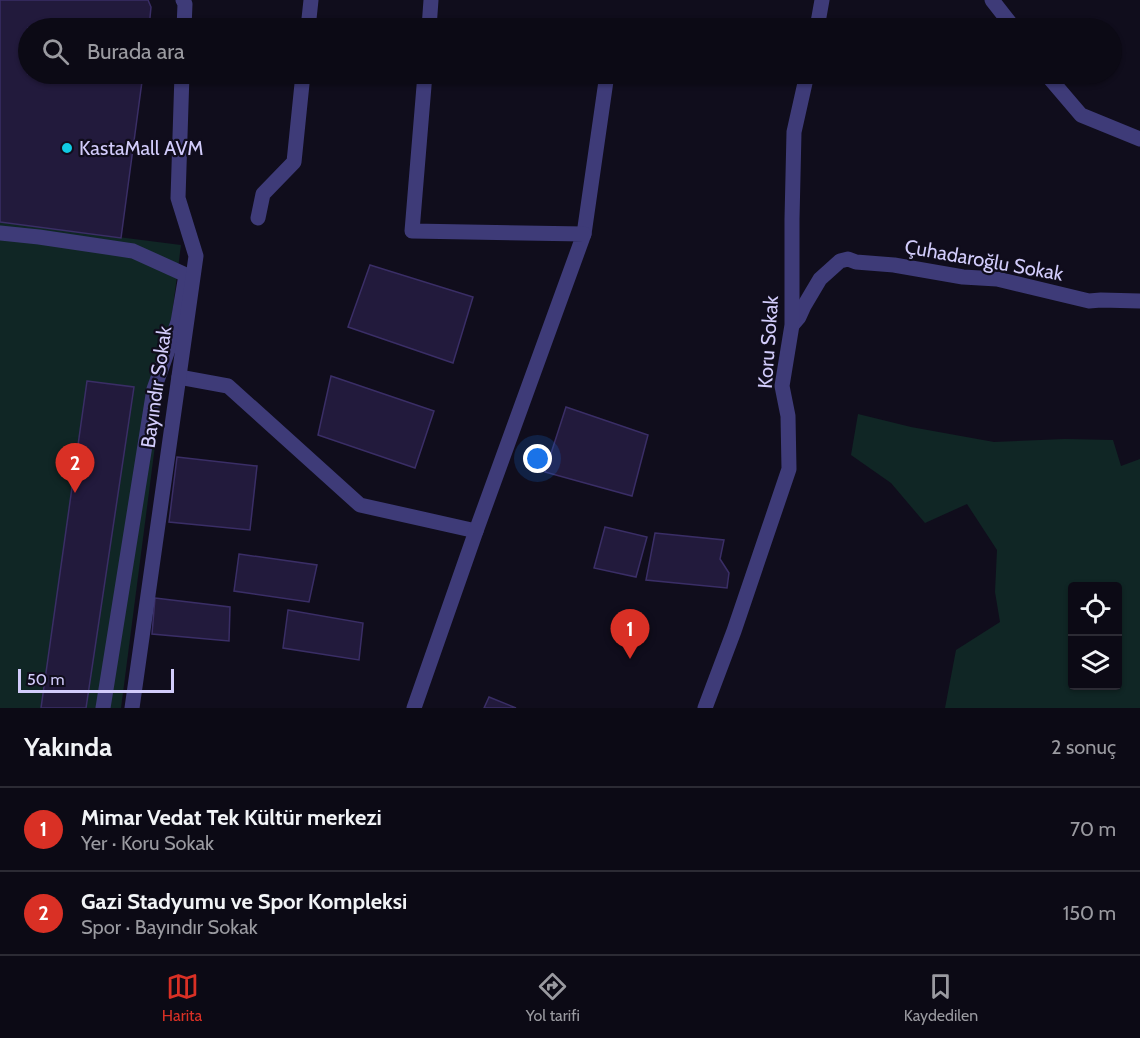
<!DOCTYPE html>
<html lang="tr">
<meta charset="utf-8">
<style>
body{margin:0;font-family:Cabin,sans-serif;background:#15131e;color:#f1f3f6}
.controls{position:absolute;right:18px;bottom:18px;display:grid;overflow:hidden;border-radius:6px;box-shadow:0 2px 4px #0004}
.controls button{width:54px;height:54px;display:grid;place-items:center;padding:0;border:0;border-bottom:2px solid #2c2b34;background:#0c0a15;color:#f1f3f6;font:30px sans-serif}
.scale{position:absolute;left:18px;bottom:15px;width:156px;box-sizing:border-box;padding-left:6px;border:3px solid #d2ccfb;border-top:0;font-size:16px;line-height:21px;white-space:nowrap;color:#d2ccfb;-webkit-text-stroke:4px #100d1c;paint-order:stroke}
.you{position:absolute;left:538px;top:459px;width:21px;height:21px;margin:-15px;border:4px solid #fff;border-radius:50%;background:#1a73e8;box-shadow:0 0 0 9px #1a73e833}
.badge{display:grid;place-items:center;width:39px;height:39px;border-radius:50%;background:#d93025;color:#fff;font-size:20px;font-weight:700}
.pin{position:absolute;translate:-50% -50px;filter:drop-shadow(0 2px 3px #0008)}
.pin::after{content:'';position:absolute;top:32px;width:21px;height:18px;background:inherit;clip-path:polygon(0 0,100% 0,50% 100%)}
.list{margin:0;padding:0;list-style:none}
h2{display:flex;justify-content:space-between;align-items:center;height:78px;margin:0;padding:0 24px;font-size:26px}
h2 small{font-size:20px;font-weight:400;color:#9a9aa0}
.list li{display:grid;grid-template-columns:39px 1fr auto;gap:18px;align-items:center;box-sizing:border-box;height:84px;padding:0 24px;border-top:2px solid #2c2b34}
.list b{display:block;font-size:22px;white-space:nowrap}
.list p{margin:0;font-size:20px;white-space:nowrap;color:#9a9aa0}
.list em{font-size:20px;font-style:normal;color:#9a9aa0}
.icon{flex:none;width:33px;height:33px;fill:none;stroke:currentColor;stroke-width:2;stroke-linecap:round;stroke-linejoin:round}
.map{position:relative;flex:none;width:1140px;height:708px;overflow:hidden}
.search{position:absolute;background:#0c0a15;box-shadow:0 2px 4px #0004;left:18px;right:18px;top:18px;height:66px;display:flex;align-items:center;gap:15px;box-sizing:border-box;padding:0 21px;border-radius:33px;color:#9a9aa0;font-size:22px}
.sheet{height:246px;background:#0c0a15}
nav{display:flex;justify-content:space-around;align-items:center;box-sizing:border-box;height:84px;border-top:2px solid #2c2b34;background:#0c0a15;font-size:16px;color:#9a9aa0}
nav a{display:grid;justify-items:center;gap:3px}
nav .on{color:#d93025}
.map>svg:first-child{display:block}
</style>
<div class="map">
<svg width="1140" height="708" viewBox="0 0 1140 708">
<rect width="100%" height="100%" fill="#100d1c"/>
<g fill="#102625" fill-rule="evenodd">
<polygon points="0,222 181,245 121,708 0,708"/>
<path d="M858 414 911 427 994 442 1065 439 1113 440 1121 466 1140 459V708H945L956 650 1000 622 995 592 997 550 967 504 925 523 891 483 851 455ZM1072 586H1118V686H1072Z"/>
</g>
<g fill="#221a3c" stroke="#3a2e66" stroke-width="1.5">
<polygon points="0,0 148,0 151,7 149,28 28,28 28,74 143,74 121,238 0,222"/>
<polygon points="370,265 473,297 453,363 348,327"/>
<polygon points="331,376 434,411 415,468 318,435"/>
<polygon points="87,381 134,387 86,708 41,708"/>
<polygon points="566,407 648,435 632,496 545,472"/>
<polygon points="177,457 257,466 250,530 169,522"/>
<polygon points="605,527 647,537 636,577 594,568"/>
<polygon points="655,533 724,540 720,559 729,573 727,588 646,580"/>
<polygon points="239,554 317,565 309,602 234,591"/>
<polygon points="155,598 230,607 229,641 152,634"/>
<polygon points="288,610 363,623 359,660 283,648"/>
<polygon points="489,697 516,708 484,708"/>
</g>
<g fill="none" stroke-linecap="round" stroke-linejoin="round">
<g stroke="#3e3b78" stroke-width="15">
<polyline points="183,0 185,4 184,28"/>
<polyline points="992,0 1014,28"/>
<polyline points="308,28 311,0"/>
<polyline points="429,28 431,0"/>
<polyline points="817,28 822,0"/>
<polyline points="1046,74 1081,115 1140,139"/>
<polyline points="258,218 263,194 294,162 303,74"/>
<polyline points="0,233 39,237 133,251 186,275 178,322 154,389 103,708"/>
<polyline points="584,234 607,74"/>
<polyline points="793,324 799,317 804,306 820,279 840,261 848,259 856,262 894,265 963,277 997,279 1089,301 1101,300 1140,301"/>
<polyline points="179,377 228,386 360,505 476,531"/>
<polyline points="132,708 196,256 178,198 182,74"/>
<polyline points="414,708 476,531 584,234 412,231 425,74"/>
<polyline points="705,708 734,631 789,469 788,416 782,386 792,325 792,219 794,132 807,74"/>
</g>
</g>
<circle fill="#10cbe3" stroke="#100d1c" stroke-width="2" cx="67" cy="148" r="6"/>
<g text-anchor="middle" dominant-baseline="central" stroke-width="4.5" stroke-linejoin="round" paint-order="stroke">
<g font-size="20" fill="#d2ccfb" stroke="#100d1c" text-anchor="start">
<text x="79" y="148">KastaMall AVM</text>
</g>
<g font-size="20" fill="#d2ccfb" stroke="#100d1c">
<text transform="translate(984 260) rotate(10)">Çuhadaroğlu Sokak</text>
<text transform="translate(768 342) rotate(-86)">Koru Sokak</text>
<text transform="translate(156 387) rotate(-82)">Bayındır Sokak</text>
</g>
</g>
</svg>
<div class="controls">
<button><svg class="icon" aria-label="locate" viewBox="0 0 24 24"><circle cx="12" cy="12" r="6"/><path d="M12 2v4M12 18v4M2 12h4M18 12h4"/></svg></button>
<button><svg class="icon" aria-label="layers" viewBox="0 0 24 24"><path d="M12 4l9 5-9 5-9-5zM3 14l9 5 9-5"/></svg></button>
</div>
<div class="scale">50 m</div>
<div class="you"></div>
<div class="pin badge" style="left:630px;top:659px">1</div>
<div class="pin badge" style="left:75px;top:493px">2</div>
<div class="search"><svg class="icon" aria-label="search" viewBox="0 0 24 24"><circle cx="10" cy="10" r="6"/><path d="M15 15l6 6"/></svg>Burada ara</div>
</div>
<section class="sheet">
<h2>Yakında<small>2 sonuç</small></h2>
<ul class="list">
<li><span class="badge">1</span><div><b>Mimar Vedat Tek Kültür merkezi</b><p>Yer · Koru Sokak</p></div><em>70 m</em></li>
<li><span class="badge">2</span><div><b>Gazi Stadyumu ve Spor Kompleksi</b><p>Spor · Bayındır Sokak</p></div><em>150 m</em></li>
</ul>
</section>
<nav>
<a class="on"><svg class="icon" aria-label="map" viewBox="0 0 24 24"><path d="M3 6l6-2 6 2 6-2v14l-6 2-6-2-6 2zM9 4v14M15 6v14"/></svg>Harita</a>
<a><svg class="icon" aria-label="directions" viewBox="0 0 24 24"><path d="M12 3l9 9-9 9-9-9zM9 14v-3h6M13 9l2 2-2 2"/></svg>Yol tarifi</a>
<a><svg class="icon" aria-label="saved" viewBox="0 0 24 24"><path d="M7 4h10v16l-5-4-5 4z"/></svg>Kaydedilen</a>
</nav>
